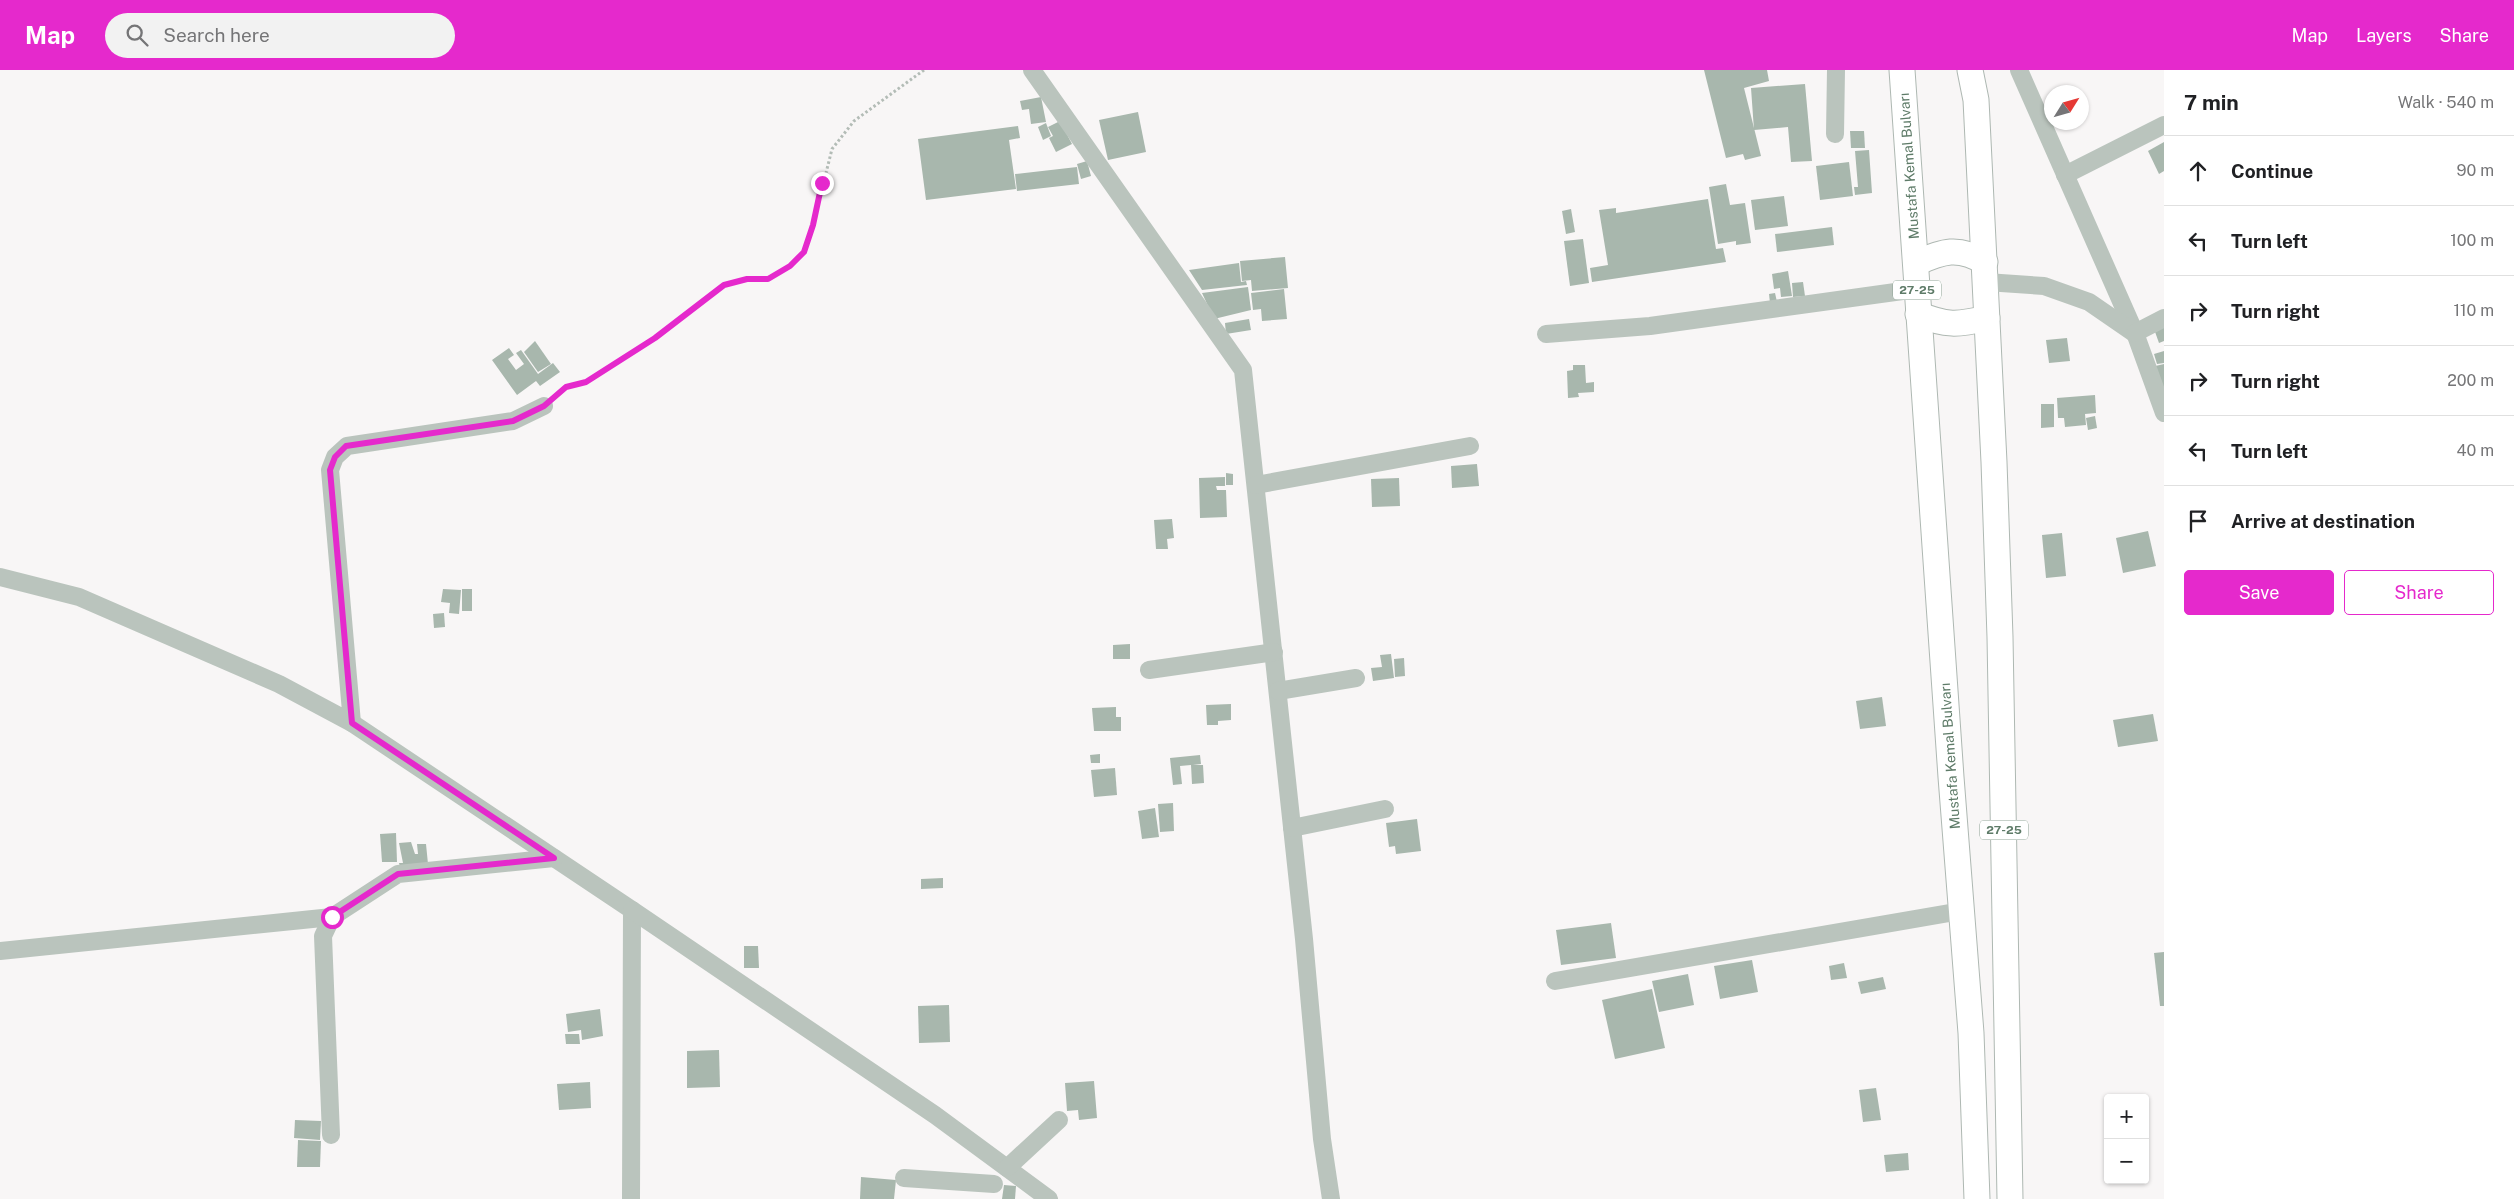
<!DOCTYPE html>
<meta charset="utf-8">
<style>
body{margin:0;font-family:"Public Sans",sans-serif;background:#f2f2f2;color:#202124}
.controls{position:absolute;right:15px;bottom:15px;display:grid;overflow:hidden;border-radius:5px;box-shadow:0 1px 4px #0004}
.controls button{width:45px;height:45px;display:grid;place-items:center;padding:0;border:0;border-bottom:1px solid #e0e0e0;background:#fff;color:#202124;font:25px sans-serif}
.compass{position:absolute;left:2044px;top:15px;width:45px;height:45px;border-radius:50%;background:#fff;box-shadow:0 1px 4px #0004;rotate:53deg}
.stop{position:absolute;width:15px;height:15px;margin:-11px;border:4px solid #e529cc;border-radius:50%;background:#fff}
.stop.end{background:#e529cc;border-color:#fff;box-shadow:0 1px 5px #0008}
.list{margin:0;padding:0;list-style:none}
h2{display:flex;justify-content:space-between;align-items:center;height:65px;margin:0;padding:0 20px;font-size:21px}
h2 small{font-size:16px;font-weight:400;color:#757577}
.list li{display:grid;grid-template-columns:32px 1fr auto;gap:15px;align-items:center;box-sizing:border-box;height:70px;padding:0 20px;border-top:1px solid #e0e0e0}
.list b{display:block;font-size:19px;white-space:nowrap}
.list em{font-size:16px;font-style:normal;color:#757577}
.actions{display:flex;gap:10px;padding:15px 20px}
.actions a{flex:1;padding:11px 0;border:1px solid #e529cc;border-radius:5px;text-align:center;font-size:18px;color:#e529cc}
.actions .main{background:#e529cc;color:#fff}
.icon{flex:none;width:28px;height:28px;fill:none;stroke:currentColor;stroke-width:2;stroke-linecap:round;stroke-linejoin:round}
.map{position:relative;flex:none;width:2164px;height:1129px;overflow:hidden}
header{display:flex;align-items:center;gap:30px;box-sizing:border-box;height:70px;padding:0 25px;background:#e529cc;color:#fff}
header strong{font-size:24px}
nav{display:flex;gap:28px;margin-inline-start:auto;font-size:18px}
.search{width:350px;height:45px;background:#f2f2f2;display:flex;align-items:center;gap:12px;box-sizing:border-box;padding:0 18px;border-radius:28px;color:#757577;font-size:19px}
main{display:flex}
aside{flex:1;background:#fff}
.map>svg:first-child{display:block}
</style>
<header>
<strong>Map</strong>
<div class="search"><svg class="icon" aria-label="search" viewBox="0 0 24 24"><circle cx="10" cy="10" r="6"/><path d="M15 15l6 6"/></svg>Search here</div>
<nav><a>Map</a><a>Layers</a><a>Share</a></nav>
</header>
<main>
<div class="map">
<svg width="2164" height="1129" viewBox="0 0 2164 1129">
<rect width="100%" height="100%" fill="#f8f6f6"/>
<g fill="#a8b7ad">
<polygon points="1704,0 1767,0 1769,11 1744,18 1761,86 1745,90 1743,84 1726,88"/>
<polygon points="1805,14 1812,91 1791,92 1788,57 1754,60 1751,18"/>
<polygon points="1041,27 1046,52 1031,54 1029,39 1022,40 1020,31"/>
<polygon points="1138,42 1146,82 1108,90 1099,50"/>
<polygon points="1060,51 1072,74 1056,82 1049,68 1053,66 1048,57"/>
<polygon points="1046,53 1051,66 1043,70 1038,57"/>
<polygon points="1018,56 1020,68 1009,70 1016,119 926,130 918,69"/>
<polygon points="1850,61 1864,61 1865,78 1851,78"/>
<polygon points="2164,72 2164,101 2159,104 2148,81"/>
<polygon points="1869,80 1872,123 1855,125 1854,117 1858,117 1855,81"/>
<polygon points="1087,91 1091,106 1081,109 1077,94"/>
<polygon points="1849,92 1853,126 1820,130 1816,96"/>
<polygon points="1077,97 1079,114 1017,121 1015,104"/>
<polygon points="1726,114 1730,135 1745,133 1751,173 1736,175 1736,171 1718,174 1709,117"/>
<polygon points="1784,126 1788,156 1755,160 1751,130"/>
<polygon points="1708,129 1716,179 1723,178 1726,192 1592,212 1590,198 1608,195 1599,140 1616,138 1616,143"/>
<polygon points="1571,139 1575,162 1566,164 1562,141"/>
<polygon points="1832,157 1834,175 1777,182 1775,164"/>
<polygon points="1583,169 1589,213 1570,216 1564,171"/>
<polygon points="1285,187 1288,218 1252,221 1251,210 1242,211 1240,191"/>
<polygon points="1239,193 1241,212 1246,211 1247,215 1202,220 1189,200"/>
<polygon points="1788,201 1792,226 1781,227 1780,218 1774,219 1772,204"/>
<polygon points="1803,212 1805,226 1793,227 1792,213"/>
<polygon points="1248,217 1251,240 1214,249 1202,223"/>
<polygon points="1284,219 1287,249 1262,251 1261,239 1253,240 1251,223"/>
<polygon points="1775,223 1777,232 1770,233 1769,224"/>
<polygon points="1249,249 1251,260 1226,264 1225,253"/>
<polygon points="2164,256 2164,271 2159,273 2154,259"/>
<polygon points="2067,268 2070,291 2049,293 2046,270"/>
<polygon points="535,271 551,294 538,302 524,282"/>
<polygon points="509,278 514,285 508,289 516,300 524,294 516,283 521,280 538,304 553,293 560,302 540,316 536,311 517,325 492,290"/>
<polygon points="2164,281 2164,293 2157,294 2154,284"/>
<polygon points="2164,294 2164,320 2151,297"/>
<polygon points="1573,295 1585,295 1586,313 1594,312 1594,322 1578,323 1579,327 1568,328 1567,301 1573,300"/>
<polygon points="2095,325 2096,343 2085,344 2086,355 2065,357 2064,348 2058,348 2057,328"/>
<polygon points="2041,334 2054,334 2054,357 2041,358"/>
<polygon points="2095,346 2097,358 2088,360 2086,348"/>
<polygon points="1477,394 1479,416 1452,418 1451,396"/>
<polygon points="1226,403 1233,404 1233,415 1226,415"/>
<polygon points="1225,407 1225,416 1216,416 1217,420 1226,420 1227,447 1200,448 1199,408"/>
<polygon points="1399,408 1400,436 1372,437 1371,409"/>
<polygon points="1172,449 1174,468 1167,469 1168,479 1156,479 1154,450"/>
<polygon points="2148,461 2156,496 2123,503 2116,468"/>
<polygon points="2062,463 2066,506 2046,508 2042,465"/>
<polygon points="443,519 461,520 459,544 449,543 450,533 441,532"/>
<rect x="462" y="519" width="10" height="22"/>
<polygon points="444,543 445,557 434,558 433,544"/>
<polygon points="1130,574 1130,589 1113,589 1113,575"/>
<polygon points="1391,584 1394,608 1373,611 1371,598 1382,597 1380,585"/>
<polygon points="1404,588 1405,606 1395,607 1394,589"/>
<polygon points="1882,627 1886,656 1860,659 1856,631"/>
<polygon points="1231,634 1231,650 1218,651 1218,655 1207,655 1206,635"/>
<polygon points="1116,637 1116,647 1121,647 1121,661 1094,661 1092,638"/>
<polygon points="2153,644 2158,671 2118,677 2113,650"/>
<polygon points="1100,684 1100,693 1091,693 1090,685"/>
<polygon points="1200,685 1201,694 1193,695 1203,695 1204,713 1192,714 1191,695 1180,696 1182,714 1173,715 1170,688"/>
<polygon points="1115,698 1117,725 1094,727 1091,700"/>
<polygon points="1173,733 1174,761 1160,762 1158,734"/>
<polygon points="1155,738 1159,767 1142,769 1138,741"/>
<polygon points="1417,749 1421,781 1396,784 1395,776 1389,777 1386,753"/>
<polygon points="396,763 397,792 382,792 380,764"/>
<polygon points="411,772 415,784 418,784 417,774 426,774 428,794 400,797 399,793 403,793 399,773"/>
<polygon points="943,808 943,818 921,819 921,809"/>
<polygon points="1611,853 1616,888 1561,895 1556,860"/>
<polygon points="744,876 758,876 759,898 744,898"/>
<polygon points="2164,882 2164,936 2160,936 2154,883"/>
<polygon points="1752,890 1758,922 1720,929 1714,896"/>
<polygon points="1844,893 1847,908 1831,910 1829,896"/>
<polygon points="1688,904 1694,935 1659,942 1652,911"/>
<polygon points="1883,907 1886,919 1861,924 1858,912"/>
<polygon points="1652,919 1665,978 1615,989 1602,930"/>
<polygon points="949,935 950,972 919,973 918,936"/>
<polygon points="600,939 603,966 582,970 581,960 568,962 566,944"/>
<polygon points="565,964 579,964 580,974 566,974"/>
<polygon points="719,980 720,1017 687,1018 687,981"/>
<polygon points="1094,1011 1097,1048 1079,1050 1078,1040 1067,1041 1065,1013"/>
<polygon points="590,1012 591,1038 559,1040 557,1014"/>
<polygon points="1876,1018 1881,1050 1863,1052 1859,1020"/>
<polygon points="295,1050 321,1051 320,1070 294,1068"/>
<polygon points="298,1070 321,1071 320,1097 297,1097"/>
<polygon points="1908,1083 1909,1100 1886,1102 1884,1085"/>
<polygon points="861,1107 896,1110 894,1129 860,1129"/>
<polygon points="1004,1115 1016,1116 1015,1129 1002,1129"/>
</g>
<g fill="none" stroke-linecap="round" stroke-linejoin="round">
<g stroke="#aeb8b2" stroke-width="27">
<g id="highway">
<polyline points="1902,0 1951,707 1971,963 1977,1129"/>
<polyline points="1970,0 1976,30 1994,392 2000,567 2010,1129"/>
<path d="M1916 193C1943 181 1958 176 1985 192"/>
<path d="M1918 244C1946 256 1958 255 1987 248"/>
</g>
</g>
<polyline stroke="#b3bcb6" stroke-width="3" stroke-dasharray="2.5 2.5" stroke-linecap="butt" points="555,326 566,317 586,312 655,268 724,215 747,209 768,209 790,196 803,182 813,155 832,79 854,51 924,0"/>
<g stroke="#bac4bd" stroke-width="18">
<polyline points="1032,0 1243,300 1304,869 1322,1069 1331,1129"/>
<polyline points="2019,0 2135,263 2164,343"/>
<polyline points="1835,64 1836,0"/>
<polyline points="2065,105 2164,55"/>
<polyline points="1986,212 2044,216 2089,232 2134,263"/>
<polyline points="2135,263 2164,248"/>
<polyline points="1546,264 1650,256 1917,219"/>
<polyline points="1256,415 1470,376"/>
<polyline points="0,507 79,527 279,614 352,653 330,400 335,387 347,376 513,351 544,336"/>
<polyline points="1149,600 1274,582"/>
<polyline points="1278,621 1356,608"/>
<polyline points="352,653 632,840 631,1129"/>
<polyline points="1292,758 1385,739"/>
<polyline points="632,840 935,1045 1049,1129"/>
<polyline points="0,881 332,847"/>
<polyline points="1555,911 1961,841"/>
<polyline points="331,1065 323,866 332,847 398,804 554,788"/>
<polyline points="1007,1098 1059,1050"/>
<polyline points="904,1108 994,1114"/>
</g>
<use href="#highway" stroke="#fff" stroke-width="25"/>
</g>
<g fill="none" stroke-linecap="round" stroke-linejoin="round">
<polyline stroke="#e529cc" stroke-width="6" points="332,847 398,804 554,788 352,653 330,400 335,387 346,376 513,351 544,336 566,317 586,312 655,268 724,215 747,209 768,209 790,196 804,182 813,155 822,113"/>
</g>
<g text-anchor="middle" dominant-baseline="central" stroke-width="5" stroke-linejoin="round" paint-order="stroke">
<g fill="#fff" stroke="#8ea395" stroke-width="1">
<rect x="1893" y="210.5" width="48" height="19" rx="4"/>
<rect x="1980" y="750.5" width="48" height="19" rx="4"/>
</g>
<g font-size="12" font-weight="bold" fill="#5e7b68">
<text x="1917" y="220">27-25</text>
<text x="2004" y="760">27-25</text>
</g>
<g font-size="14" fill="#5e7b68" stroke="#fff">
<text transform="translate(1909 96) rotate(-94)">Mustafa Kemal Bulvarı</text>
<text transform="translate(1950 686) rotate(-94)">Mustafa Kemal Bulvarı</text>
</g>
</g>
</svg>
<div class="controls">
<button>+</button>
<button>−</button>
</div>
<svg class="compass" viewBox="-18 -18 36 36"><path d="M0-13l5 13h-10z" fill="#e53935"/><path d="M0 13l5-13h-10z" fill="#757577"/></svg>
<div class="stop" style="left:332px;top:847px"></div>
<div class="stop end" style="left:822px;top:113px"></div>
</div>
<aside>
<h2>7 min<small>Walk · 540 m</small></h2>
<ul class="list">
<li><svg class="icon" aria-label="ahead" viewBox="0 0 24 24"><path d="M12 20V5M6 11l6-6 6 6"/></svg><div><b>Continue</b></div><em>90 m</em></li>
<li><svg class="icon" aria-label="left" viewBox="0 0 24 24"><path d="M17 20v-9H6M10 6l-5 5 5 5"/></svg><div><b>Turn left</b></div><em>100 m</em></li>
<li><svg class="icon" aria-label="right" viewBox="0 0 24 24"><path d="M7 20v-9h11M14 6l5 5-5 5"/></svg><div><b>Turn right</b></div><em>110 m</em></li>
<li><svg class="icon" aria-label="right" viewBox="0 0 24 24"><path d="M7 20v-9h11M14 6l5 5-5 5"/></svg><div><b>Turn right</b></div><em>200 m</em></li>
<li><svg class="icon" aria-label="left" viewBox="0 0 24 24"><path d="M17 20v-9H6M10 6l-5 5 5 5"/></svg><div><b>Turn left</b></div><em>40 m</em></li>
<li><svg class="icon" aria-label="arrive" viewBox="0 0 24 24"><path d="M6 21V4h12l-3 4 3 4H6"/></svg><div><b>Arrive at destination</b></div></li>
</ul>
<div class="actions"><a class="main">Save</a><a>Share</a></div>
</aside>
</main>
